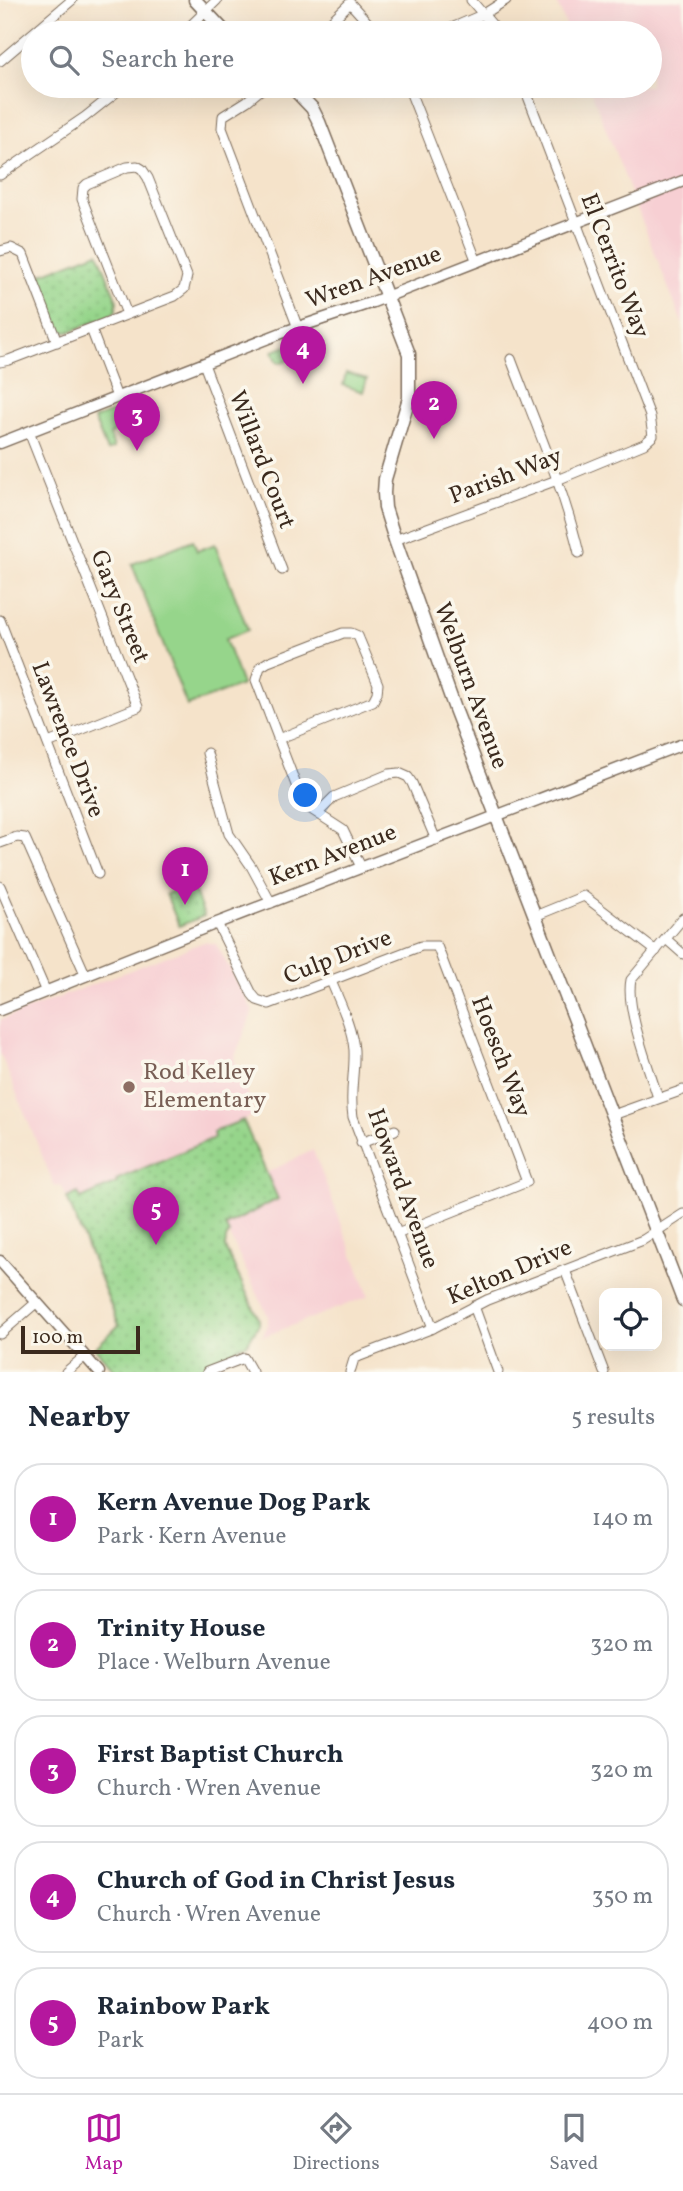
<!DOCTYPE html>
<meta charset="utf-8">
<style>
body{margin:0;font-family:Vollkorn,serif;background:#f2f2f3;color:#1f2937}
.controls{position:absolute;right:21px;bottom:21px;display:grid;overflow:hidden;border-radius:14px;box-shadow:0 7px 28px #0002}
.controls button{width:63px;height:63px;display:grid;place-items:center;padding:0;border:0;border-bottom:2px solid #e0e1e3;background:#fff;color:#1f2937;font:35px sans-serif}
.scale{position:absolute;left:21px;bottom:18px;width:119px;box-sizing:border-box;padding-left:7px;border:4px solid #3b2a1e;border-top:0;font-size:19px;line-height:24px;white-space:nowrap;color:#3b2a1e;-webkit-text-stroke:5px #fbf7ec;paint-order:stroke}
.you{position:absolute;left:306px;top:796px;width:24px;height:24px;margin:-18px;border:5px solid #fff;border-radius:50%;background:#1a73e8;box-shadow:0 0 0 10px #1a73e833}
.badge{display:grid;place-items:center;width:46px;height:46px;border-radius:50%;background:#b5179e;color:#fff;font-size:23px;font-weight:700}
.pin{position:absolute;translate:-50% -58px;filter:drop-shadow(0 2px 4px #0008)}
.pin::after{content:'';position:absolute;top:37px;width:24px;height:21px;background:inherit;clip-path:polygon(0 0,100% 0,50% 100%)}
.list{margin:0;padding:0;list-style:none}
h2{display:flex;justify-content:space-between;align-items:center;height:91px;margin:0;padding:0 28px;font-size:30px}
h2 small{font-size:23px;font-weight:400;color:#747a83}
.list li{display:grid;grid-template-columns:46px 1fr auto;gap:21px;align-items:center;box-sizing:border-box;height:112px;margin:0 14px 14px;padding:0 14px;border:2px solid #e0e1e3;border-radius:28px}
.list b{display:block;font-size:26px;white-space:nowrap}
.list p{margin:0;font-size:23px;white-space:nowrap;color:#747a83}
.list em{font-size:23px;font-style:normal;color:#747a83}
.icon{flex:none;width:38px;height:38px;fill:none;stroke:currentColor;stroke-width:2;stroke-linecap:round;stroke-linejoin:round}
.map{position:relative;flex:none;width:683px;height:1372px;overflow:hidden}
.search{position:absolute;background:#fff;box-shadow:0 7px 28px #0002;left:21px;right:21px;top:21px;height:77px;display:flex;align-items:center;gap:18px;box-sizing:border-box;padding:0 24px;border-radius:38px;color:#747a83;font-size:26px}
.sheet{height:721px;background:#fff}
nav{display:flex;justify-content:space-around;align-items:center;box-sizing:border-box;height:98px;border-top:2px solid #e0e1e3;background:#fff;font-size:19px;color:#747a83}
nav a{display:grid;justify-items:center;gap:4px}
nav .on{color:#b5179e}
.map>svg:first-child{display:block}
</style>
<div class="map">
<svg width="683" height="1372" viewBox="0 0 683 1372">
<defs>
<pattern id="park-dots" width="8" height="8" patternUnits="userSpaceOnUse" patternTransform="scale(1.75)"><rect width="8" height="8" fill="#96d58b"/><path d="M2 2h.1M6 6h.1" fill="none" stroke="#82b778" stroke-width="1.8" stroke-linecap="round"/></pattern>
</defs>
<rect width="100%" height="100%" fill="#fbf7ec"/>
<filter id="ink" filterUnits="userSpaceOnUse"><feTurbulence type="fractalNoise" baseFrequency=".0143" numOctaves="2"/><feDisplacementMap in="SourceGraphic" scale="14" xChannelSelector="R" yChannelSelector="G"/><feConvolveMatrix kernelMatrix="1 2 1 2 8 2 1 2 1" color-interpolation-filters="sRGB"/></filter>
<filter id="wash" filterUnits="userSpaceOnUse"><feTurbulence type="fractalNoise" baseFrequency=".00686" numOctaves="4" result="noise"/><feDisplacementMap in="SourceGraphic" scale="28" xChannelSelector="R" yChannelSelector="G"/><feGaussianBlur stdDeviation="1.57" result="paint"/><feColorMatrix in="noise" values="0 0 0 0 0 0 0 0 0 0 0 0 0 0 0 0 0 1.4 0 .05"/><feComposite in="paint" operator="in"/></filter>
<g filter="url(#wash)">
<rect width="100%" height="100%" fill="#f5e3ca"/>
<g fill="#f7cfd3">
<polygon points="556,0 683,0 683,325 589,86 650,86 650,33 569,33"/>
<polygon points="204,942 216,944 253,1011 234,1059 255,1115 213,1132 215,1138 117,1180 117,1182 81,1199 78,1193 67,1198 61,1185 55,1187 0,1053 0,1020"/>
<polygon points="313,1150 369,1296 262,1337 268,1324 268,1316 225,1226 278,1200 266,1173"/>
</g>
<g fill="#96d58b" stroke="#688054" stroke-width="2">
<polygon points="302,341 305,353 282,363 277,361 273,351"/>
<polygon points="346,373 367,379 363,392 343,385"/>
<polygon points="139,402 151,432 145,434 140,424 115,431 110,435 114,448 107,451 94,419"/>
<polygon points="193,540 197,551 215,544 248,630 225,639 242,685 187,706 132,564"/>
</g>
<g fill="url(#park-dots)" stroke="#688054" stroke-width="2">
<polygon points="98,252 117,301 116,311 109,316 69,332 63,332 56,325 37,276"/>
<polygon points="192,884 204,916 179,926 166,894"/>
<polygon points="243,1120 278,1199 225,1226 229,1234 226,1239 225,1248 259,1319 259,1324 247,1344 239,1346 227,1357 190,1372 116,1372 95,1348 119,1325 67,1198 78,1193 81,1199 117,1183 116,1180 214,1138 213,1132"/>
</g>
</g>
<g filter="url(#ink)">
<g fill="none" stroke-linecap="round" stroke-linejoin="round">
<g stroke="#7c6b5a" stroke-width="11">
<g id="minor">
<polyline points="471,0 499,33"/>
<polyline points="183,33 217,0"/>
<polyline points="319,33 350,3 377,33"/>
<polyline points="440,33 484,14 506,0"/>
<polyline points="0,61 72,0"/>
<polyline points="265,86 247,101 223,116 222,128 298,328"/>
<polyline points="408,86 477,262"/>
<polyline points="0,175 85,117 124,86"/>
<polyline points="0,251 11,248 23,254 57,342"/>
<polyline points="91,329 117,397"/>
<path d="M511 359C535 423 563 486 579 553"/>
<polyline points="0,362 9,360 175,296 184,289 187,276 148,178 142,169 137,166 127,167 87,184 83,188 82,199 127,314"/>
<polyline points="204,364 282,570"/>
<polyline points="29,432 138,707 48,743"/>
<polyline points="395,540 557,480 644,444 653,436 650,416 524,86"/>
<polyline points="0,620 98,874"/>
<polyline points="278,739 373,701 377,693 378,684 358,636 351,633 343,633 268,662 260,667 256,680 301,798 306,806 343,830 361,867"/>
<polyline points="207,753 229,834 251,866 271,903"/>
<polyline points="318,813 334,797 389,774 399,773 408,777 412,783 436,840"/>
<polyline points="0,843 17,837 25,838 86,976"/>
<polyline points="0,886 46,992"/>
<polyline points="535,916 584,896 656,951"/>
<polyline points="217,923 252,994 257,1000 269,1004 421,946 437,946 527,1182 397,1234"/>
<polyline points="666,939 683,954"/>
<path d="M331 981C340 1003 352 1026 354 1050 355 1074 349 1093 353 1117L433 1328"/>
<path d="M658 1098C649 1068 625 1008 631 980L683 918"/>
<polyline points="613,1115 683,1090"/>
<polyline points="361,1143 395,1130"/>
<polyline points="565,1270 604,1372"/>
<polyline points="474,1306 498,1372"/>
<polyline points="0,1334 37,1302"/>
<polyline points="66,1372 85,1356"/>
<polyline points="207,1372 244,1358 252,1372"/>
<polyline points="350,1372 354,1359 360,1356 433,1328 487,1300 643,1240 683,1214"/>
</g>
</g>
<g stroke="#7c6b5a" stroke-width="13">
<g id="tertiary">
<polyline points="0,443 284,332 373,302 683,181"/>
<polyline points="0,1010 217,923 683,744"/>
<polyline points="0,1261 99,1372"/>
</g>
</g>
<g stroke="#7c6b5a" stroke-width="15">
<g id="secondary">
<polyline points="195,0 226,33"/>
<polyline points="291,86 312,108 319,122 409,354 409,398 385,479 384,493 385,508 395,540 455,709 683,1300"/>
</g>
</g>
<use href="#minor" stroke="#fff" stroke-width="9"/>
<use href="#tertiary" stroke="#fff" stroke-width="10"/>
<use href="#secondary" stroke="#fff" stroke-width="12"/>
</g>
</g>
<circle fill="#8d6e63" stroke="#fbf7ec" stroke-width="2.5" cx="129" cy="1087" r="7"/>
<g text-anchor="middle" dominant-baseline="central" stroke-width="7" stroke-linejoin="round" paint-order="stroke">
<g font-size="24" fill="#3b2a1e" stroke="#fbf7ec">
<text transform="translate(614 266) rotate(69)">El Cerrito Way</text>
<text transform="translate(374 278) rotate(-20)">Wren Avenue</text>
<text transform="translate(261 460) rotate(69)">Willard Court</text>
<text transform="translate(506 477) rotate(-21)">Parish Way</text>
<text transform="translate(119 607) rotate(68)">Gary Street</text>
<text transform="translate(470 686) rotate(70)">Welburn Avenue</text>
<text transform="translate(67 740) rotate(69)">Lawrence Drive</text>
<text transform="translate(333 856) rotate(-21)">Kern Avenue</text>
<text transform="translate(338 958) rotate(-21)">Culp Drive</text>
<text transform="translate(500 1057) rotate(69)">Hoesch Way</text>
<text transform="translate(402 1189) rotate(70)">Howard Avenue</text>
<text transform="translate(510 1273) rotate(-23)">Kelton Drive</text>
</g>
<g font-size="24" fill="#785e54" stroke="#fbf7ec" text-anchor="start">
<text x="143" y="1073">Rod Kelley<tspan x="143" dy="28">Elementary</tspan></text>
</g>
</g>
</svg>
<div class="controls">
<button><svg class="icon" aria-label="locate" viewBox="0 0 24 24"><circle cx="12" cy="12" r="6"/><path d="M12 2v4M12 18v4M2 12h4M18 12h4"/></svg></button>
</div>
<div class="scale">100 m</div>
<div class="you"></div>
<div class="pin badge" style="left:185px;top:905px">1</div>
<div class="pin badge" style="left:434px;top:439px">2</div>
<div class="pin badge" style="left:137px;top:451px">3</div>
<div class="pin badge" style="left:303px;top:384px">4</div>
<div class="pin badge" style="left:156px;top:1245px">5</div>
<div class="search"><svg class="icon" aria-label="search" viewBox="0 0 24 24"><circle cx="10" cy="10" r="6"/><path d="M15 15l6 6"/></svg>Search here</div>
</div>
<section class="sheet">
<h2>Nearby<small>5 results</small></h2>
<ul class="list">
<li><span class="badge">1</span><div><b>Kern Avenue Dog Park</b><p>Park · Kern Avenue</p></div><em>140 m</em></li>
<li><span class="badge">2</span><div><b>Trinity House</b><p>Place · Welburn Avenue</p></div><em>320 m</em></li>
<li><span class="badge">3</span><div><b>First Baptist Church</b><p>Church · Wren Avenue</p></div><em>320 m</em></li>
<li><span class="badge">4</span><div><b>Church of God in Christ Jesus</b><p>Church · Wren Avenue</p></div><em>350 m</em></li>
<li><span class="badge">5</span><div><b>Rainbow Park</b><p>Park</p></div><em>400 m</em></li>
</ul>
</section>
<nav>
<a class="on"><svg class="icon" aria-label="map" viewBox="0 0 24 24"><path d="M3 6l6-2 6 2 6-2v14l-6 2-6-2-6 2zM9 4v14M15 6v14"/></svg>Map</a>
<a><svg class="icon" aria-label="directions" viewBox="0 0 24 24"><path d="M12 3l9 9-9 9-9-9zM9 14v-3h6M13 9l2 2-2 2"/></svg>Directions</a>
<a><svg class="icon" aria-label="saved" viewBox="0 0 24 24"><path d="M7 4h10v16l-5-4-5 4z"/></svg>Saved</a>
</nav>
